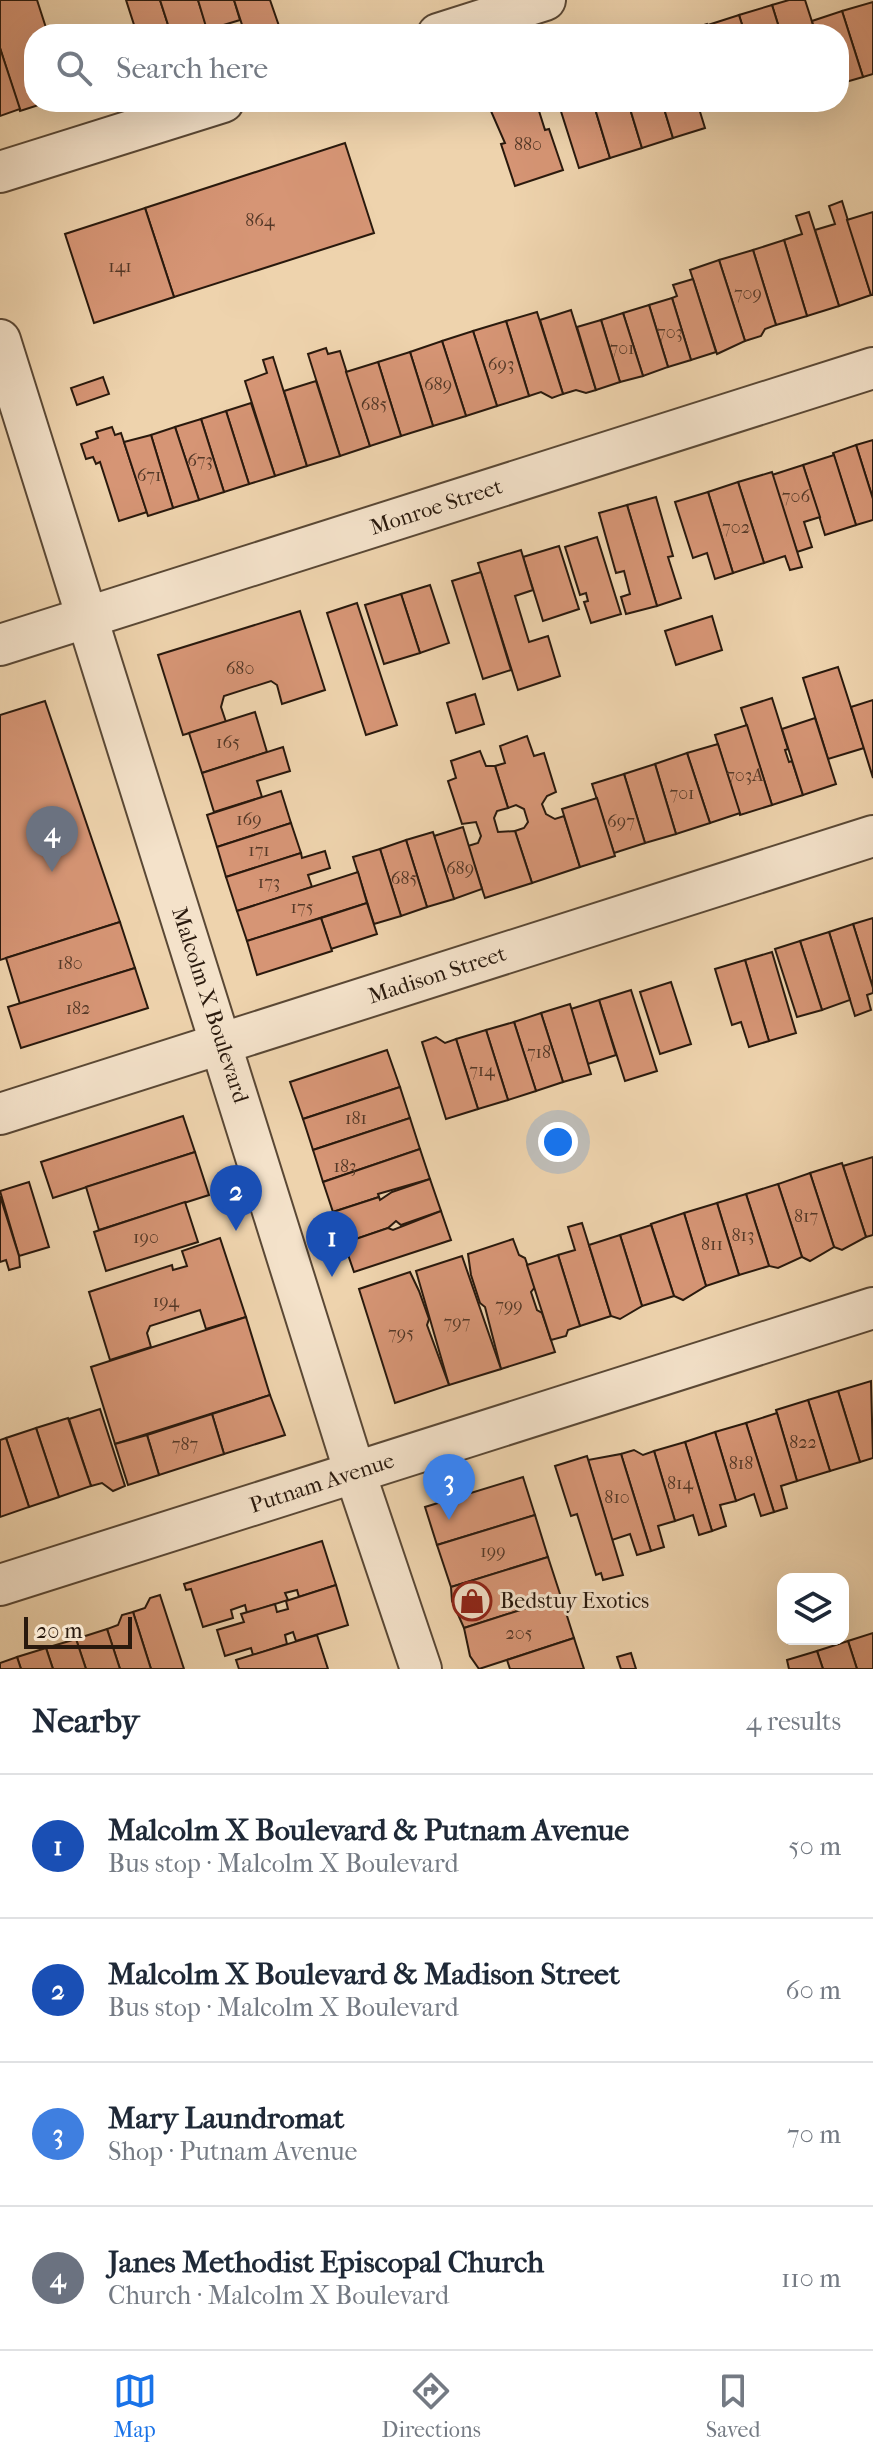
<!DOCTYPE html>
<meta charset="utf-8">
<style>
body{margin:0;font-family:"IM FELL French Canon",serif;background:#f2f2f3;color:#1f2937}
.controls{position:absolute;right:24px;bottom:24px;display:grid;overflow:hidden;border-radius:16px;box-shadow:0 8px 32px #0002}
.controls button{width:72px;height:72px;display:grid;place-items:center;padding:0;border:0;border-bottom:2px solid #e0e1e3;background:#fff;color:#1f2937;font:40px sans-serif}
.scale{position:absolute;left:24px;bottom:20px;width:108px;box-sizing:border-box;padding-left:8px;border:4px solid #29190d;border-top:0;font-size:22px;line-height:28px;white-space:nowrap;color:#29190d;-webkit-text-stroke:6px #f4e2ca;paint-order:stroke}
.you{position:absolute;left:558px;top:1142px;width:28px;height:28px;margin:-20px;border:6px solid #fff;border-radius:50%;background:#1a73e8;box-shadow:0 0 0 12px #1a73e833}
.badge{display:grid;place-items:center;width:52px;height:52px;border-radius:50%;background:#1a73e8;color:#fff;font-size:26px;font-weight:700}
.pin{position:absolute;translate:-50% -66px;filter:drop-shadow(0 2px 4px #0008)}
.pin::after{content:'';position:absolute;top:42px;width:28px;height:24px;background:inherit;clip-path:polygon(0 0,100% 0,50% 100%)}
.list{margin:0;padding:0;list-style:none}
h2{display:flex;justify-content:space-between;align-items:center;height:104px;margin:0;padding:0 32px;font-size:34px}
h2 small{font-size:26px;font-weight:400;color:#747a83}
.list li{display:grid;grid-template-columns:52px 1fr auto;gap:24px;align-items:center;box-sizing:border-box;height:144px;padding:0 32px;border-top:2px solid #e0e1e3}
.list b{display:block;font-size:30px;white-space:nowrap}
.list p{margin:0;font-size:26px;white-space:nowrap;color:#747a83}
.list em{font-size:26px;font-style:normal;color:#747a83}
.icon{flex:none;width:44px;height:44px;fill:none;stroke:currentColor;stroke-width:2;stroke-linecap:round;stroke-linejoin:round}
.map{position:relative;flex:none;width:873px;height:1669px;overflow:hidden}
.search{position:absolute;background:#fff;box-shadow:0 8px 32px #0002;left:24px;right:24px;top:24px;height:88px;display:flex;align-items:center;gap:20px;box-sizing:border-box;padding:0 28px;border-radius:32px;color:#747a83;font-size:30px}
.sheet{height:680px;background:#fff}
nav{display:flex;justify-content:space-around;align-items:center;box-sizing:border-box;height:112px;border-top:2px solid #e0e1e3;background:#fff;font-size:22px;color:#747a83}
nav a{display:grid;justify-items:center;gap:4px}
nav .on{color:#1a73e8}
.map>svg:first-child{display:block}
</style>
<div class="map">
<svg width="873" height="1669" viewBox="0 0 873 1669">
<rect width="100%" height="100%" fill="#eed3ad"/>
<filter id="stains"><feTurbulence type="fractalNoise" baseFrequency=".0025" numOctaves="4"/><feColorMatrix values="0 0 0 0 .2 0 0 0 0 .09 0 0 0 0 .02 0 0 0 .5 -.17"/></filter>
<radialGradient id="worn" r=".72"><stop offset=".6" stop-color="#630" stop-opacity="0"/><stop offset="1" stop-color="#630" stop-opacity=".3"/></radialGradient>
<g fill="#d69575" stroke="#29190d" stroke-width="2">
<polygon points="0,0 37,0 48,34 34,34 34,102 48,102 20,111 0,48"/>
<polygon points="126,0 160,0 171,34 137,34"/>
<polygon points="160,0 198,0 209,34 171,34"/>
<polygon points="198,0 234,0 240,20 207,30"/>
<polygon points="234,0 270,0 279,26 245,34"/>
<polygon points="789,0 805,0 816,34 781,34 772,5"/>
<polygon points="873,2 873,74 863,77 842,11"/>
<polygon points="772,5 781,34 745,34 739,15"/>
<polygon points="842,11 863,77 839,84 839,34 816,34 812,21"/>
<polygon points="739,15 745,34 711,34 708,25"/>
<polygon points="707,24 711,34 676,34"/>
<polygon points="0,48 20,109 0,116"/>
<polygon points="487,102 541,102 543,110 539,111 545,130 549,129 563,170 515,186 501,144 505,143"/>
<polygon points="558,102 593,102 610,158 579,168"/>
<polygon points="593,102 628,102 642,148 610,158"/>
<polygon points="628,102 662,102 673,138 642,148"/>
<polygon points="662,102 697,102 705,128 673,138"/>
<polygon points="345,143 374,233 174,297 145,208"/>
<polygon points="842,201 871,295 839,306 815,230 835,224 829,206"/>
<polygon points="145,208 174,297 94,323 65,234"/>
<polygon points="809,212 839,306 807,316 784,240 802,234 796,216"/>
<polygon points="873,212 873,295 871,295 847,220"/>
<polygon points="784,240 807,316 776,325 753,250"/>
<polygon points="753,250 776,325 765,329 761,336 745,341 719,260"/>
<polygon points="719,260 745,341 717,354 690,270"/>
<polygon points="693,279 716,352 691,360 672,298 677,296 673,285"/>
<polygon points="672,298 691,360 668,367 649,305"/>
<polygon points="649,305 668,367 643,376 623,313"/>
<polygon points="571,310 596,390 586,393 576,390 563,394 540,320"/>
<polygon points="537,312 563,394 552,398 541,392 529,396 506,321"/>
<polygon points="623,313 643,376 620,382 601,320"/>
<polygon points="601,320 620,382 596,390 577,327"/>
<polygon points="506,321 529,396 497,406 473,331"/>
<polygon points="473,331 497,406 466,416 442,341"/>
<polygon points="442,341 466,416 433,426 410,352"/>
<polygon points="326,348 328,354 340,351 370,446 340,456 308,354"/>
<polygon points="410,352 433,426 401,436 378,362"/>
<polygon points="273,357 307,466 275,476 245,381 267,373 263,360"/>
<polygon points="378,362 401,436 370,446 346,372"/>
<polygon points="103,377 109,394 77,405 71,388"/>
<polygon points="316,381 340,456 307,466 284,391"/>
<polygon points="251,403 275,476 249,484 226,411"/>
<polygon points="226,411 249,484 224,492 201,419"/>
<polygon points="201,419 224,492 199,500 175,427"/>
<polygon points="112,427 115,435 121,433 147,512 119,521 100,462 96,464 93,457 86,459 81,444 98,438 96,432"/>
<polygon points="175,427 199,500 173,508 151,435"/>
<polygon points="151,435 173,508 148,516 124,442"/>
<polygon points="873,440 873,499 856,445"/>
<polygon points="856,445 873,499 873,520 856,525 833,453"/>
<polygon points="834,455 856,525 825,535 803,465"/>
<polygon points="803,465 820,517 804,522 812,547 797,552 772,475"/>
<polygon points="772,472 802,567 790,570 785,556 764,563 738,482"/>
<polygon points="738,482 764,563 733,573 708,492"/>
<polygon points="708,492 733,573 715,579 707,553 693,558 675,502"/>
<polygon points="656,497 673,556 668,557 681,598 657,606 627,505"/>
<polygon points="627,505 657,606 626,614 621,597 630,594 624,571 616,573 599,513"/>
<polygon points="597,537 621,614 591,623 584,602 588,601 586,593 580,595 565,547"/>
<polygon points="559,546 579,609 543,621 523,557"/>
<polygon points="521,550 533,590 515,596 529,642 548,636 560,676 518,690 478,563"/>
<polygon points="481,572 511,670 483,679 452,581"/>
<polygon points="430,585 449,643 420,653 401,594"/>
<polygon points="401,594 420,653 384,664 365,605"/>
<polygon points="357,603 397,725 366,735 327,613"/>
<polygon points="300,611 325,690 282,704 277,685 271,681 224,696 221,707 226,722 183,735 158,655"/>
<polygon points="712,616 722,650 676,665 665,631"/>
<polygon points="838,667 864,748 828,759 803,678"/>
<polygon points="475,694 484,724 456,733 447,703"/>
<polygon points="772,698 788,749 785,750 789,762 792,761 803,795 772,805 741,708"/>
<polygon points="873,700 873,778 851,707"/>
<polygon points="45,701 120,922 0,960 0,715"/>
<polygon points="255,712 267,752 202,773 189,733"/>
<polygon points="815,718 836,784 803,795 782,729"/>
<polygon points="747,725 772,805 740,815 715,735"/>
<polygon points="527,736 534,756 544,753 556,792 547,796 542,804 546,814 555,819 564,816 580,867 532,883 515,831 524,828 528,822 524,809 516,805 508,808 495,766 505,763 500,746"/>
<polygon points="718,744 740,813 710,823 687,753"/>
<polygon points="283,747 290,771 257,781 262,797 214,812 202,773"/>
<polygon points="480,751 486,766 495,766 508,808 497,811 494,818 498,832 515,831 532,883 485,898 468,846 478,843 481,836 476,822 462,824 448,781 456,778 451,761"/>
<polygon points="687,753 710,823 676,834 655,764"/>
<polygon points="655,764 676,834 645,843 624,774"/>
<polygon points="624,774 645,843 614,853 592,784"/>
<polygon points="281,791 291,823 217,847 207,815"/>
<polygon points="597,798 615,856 580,867 562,809"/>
<polygon points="291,823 301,853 226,877 217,847"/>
<polygon points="463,827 482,889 454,899 434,836"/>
<polygon points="433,832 454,899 427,907 406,840"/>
<polygon points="406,840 427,907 401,916 380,849"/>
<polygon points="380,849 401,916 374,924 353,857"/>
<polygon points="325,851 330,868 308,875 312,887 237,911 226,877 301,853 302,858"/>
<polygon points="358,872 367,903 247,941 237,911"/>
<polygon points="367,903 377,934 331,949 321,918"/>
<polygon points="321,918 332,951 257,975 247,941"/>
<polygon points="873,918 873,988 853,924"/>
<polygon points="120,922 135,968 20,1004 6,958"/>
<polygon points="853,924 873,988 873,993 867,995 871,1010 855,1016 829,932"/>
<polygon points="829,932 850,1000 822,1010 800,941"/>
<polygon points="800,941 822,1010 797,1017 775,949"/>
<polygon points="772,952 796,1033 769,1041 745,960"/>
<polygon points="745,960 769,1041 749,1047 741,1022 732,1025 715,969"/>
<polygon points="135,968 148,1008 21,1048 8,1007"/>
<polygon points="671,982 691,1044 660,1054 640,992"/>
<polygon points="631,990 657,1071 625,1081 599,1000"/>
<polygon points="599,1000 616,1055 588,1064 571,1009"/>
<polygon points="570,1004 591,1074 563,1082 541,1013"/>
<polygon points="541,1013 563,1082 536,1091 514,1022"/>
<polygon points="514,1022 536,1091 508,1100 486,1030"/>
<polygon points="486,1030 508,1100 478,1109 456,1039"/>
<polygon points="436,1037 445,1043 456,1039 478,1109 446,1119 422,1042"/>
<polygon points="387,1050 400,1087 303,1119 290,1082"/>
<polygon points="400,1087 410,1118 313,1150 303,1119"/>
<polygon points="183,1116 195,1152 53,1198 41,1162"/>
<polygon points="410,1118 420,1149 323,1182 313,1150"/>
<polygon points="420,1149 430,1179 378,1194 379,1197 333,1212 323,1182"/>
<polygon points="195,1152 209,1195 99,1230 86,1187"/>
<polygon points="873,1157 873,1235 866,1237 843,1166"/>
<polygon points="842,1163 866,1237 842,1250 834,1247 810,1173"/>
<polygon points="810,1173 834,1247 810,1261 802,1257 778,1184"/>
<polygon points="430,1179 441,1211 401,1225 396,1221 388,1228 344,1243 333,1212 379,1197 380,1200 392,1192"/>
<polygon points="29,1182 49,1247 19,1256 0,1191"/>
<polygon points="778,1184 802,1257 778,1268 769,1266 746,1194"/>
<polygon points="746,1194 769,1266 739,1275 717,1203"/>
<polygon points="0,1196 19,1256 20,1267 9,1270 6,1260 0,1262"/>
<polygon points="185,1202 198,1242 106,1271 94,1232"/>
<polygon points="717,1203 739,1275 706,1286 684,1213"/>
<polygon points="441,1211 451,1240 354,1272 344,1243 388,1228 393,1230"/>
<polygon points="684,1213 706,1286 683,1300 674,1296 651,1224"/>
<polygon points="582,1223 611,1316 580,1326 558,1255 575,1250 568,1227"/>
<polygon points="651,1225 674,1296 642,1306 620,1235"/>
<polygon points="620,1235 642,1306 620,1319 611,1316 589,1245"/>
<polygon points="220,1238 246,1317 206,1329 200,1310 150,1326 147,1333 151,1347 110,1360 89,1292 172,1265 173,1270 187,1266 182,1251"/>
<polygon points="513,1239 519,1255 525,1258 535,1287 531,1292 537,1310 542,1313 555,1352 501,1369 485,1307 480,1303 471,1275 468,1254"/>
<polygon points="558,1255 580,1326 568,1330 566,1336 551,1340 527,1265"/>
<polygon points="462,1256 501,1369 449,1385 416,1271"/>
<polygon points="410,1272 419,1291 429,1319 427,1325 449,1385 395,1403 359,1289"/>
<polygon points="246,1317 270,1395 115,1444 91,1367"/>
<polygon points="871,1381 873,1458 860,1462 838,1391"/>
<polygon points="838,1391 860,1462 830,1471 808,1400"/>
<polygon points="270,1395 285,1435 224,1454 212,1414"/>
<polygon points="808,1400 830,1471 797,1481 776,1410"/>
<polygon points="100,1409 125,1486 113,1491 102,1483 91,1486 69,1419"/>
<polygon points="777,1413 797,1481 781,1486 787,1508 774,1512 746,1423"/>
<polygon points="212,1414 224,1454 159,1475 147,1435"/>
<polygon points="68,1418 91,1486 59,1497 36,1428"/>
<polygon points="746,1423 774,1512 761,1516 754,1494 736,1501 715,1432"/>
<polygon points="36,1428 59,1497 29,1507 6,1438"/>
<polygon points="715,1432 736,1501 720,1505 726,1526 712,1531 685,1442"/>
<polygon points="147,1435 159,1475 128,1485 115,1444"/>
<polygon points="6,1438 29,1507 0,1517 0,1440"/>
<polygon points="685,1442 712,1531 699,1535 693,1515 675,1521 654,1451"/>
<polygon points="634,1450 643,1455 654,1451 675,1521 658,1526 664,1547 651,1551 621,1454"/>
<polygon points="621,1454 651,1551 637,1555 630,1534 612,1540 588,1460"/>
<polygon points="587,1456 623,1575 603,1580 601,1573 596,1575 577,1514 571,1516 555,1466"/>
<polygon points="523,1477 535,1515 437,1545 425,1507"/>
<polygon points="535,1515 548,1557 451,1587 437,1545"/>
<polygon points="322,1541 336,1585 299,1597 297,1590 285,1593 288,1600 247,1613 245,1605 231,1610 233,1618 203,1627 191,1589 186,1590 184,1584"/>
<polygon points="548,1557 561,1597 464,1628 452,1601 451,1587"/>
<polygon points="336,1585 348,1625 296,1641 293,1632 285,1635 287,1644 253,1655 251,1648 225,1656 217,1630 244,1622 241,1614 275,1604 277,1612 288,1609 286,1601"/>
<polygon points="160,1595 184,1669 151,1669 133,1612 145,1608 150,1598"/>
<polygon points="561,1597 574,1638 479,1669 470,1656 464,1628"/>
<polygon points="133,1612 151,1669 120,1669 107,1629 118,1625 122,1615"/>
<polygon points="107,1629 120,1669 86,1669 76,1639"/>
<polygon points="873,1633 873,1669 857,1669 848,1641"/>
<polygon points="317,1635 328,1669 239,1669 236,1660"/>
<polygon points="574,1638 584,1669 510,1669 507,1660"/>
<polygon points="76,1639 86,1669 53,1669 46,1648"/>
<polygon points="848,1641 857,1669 823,1669 817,1651"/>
<polygon points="46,1648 53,1669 21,1669 17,1657"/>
<polygon points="817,1651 823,1669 789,1669 787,1660"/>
<polygon points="631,1653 636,1669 621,1669 617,1657"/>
<polygon points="17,1657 21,1669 0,1669 0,1663"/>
</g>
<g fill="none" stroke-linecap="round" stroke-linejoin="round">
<g stroke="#5a4835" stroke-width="44">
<g id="street">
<polyline points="438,34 545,0"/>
<polyline points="0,172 223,102"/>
<polyline points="0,340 355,1473 421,1669"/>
<polyline points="0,645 873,368"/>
<polyline points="0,1114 873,836"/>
<polyline points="0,1585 873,1308"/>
</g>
</g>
<use href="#street" stroke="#f4e2ca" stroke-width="40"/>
</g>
<defs>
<g id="shop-ring" transform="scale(2)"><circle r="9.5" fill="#f4e2ca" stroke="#8f2418" stroke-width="1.5"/><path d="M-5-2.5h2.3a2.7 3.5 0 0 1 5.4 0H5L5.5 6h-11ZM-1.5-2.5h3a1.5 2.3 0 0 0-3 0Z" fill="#8f2418"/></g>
</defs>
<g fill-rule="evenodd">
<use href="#shop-ring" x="472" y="1601"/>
</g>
<g text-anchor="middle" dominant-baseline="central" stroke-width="6" stroke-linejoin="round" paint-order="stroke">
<g font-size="18" fill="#543827">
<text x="528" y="144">880</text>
<text x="260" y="220">864</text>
<text x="120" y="266">141</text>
<text x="748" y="293">709</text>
<text x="670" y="332">703</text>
<text x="622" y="348">701</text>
<text x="501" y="364">693</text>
<text x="438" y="384">689</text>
<text x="374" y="404">685</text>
<text x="200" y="460">673</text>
<text x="149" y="475">671</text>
<text x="796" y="496">706</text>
<text x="736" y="527">702</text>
<text x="240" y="668">680</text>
<text x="228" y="742">165</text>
<text x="745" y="775">703A</text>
<text x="682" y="793">701</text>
<text x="249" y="819">169</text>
<text x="621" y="821">697</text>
<text x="259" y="850">171</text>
<text x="460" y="868">689</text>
<text x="404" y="878">685</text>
<text x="269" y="882">173</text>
<text x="302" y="907">175</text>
<text x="70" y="963">180</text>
<text x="78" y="1008">182</text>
<text x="539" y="1052">718</text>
<text x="482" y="1070">714</text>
<text x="356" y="1118">181</text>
<text x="345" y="1166">183</text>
<text x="806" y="1216">817</text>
<text x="743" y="1235">813</text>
<text x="146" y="1237">190</text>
<text x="712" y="1244">811</text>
<text x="166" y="1301">194</text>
<text x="509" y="1305">799</text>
<text x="457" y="1322">797</text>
<text x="401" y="1333">795</text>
<text x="803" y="1442">822</text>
<text x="185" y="1444">787</text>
<text x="741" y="1463">818</text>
<text x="680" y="1483">814</text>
<text x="617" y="1497">810</text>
<text x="493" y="1551">199</text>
<text x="519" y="1633">205</text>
</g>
<g font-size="22" fill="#29190d" stroke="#f4e2ca">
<text transform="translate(436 507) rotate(-18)">Monroe Street</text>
<text transform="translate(437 975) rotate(-18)">Madison Street</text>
<text transform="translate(210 1005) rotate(72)">Malcolm X Boulevard</text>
<text transform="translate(322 1483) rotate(-18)">Putnam Avenue</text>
</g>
<g font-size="22" fill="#29190d" stroke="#f4e2ca" text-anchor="start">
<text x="500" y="1601">Bedstuy Exotics</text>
</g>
</g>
<rect width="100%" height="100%" filter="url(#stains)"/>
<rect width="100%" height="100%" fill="url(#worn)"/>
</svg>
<div class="controls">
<button><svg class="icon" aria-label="layers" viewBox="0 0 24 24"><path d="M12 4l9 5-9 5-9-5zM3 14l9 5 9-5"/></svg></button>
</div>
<div class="scale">20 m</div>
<div class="you"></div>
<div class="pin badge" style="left:332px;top:1277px;background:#1a4fb4">1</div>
<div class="pin badge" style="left:236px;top:1231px;background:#1a4fb4">2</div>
<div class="pin badge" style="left:449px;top:1520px;background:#3f7fe0">3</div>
<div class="pin badge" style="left:52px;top:872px;background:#6b7280">4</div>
<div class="search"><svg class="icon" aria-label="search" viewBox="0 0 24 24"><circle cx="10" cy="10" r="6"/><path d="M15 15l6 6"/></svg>Search here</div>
</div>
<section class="sheet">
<h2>Nearby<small>4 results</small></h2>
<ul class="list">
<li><span class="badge" style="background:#1a4fb4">1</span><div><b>Malcolm X Boulevard &amp; Putnam Avenue</b><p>Bus stop · Malcolm X Boulevard</p></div><em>50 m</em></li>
<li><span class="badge" style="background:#1a4fb4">2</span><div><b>Malcolm X Boulevard &amp; Madison Street</b><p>Bus stop · Malcolm X Boulevard</p></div><em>60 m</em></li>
<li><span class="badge" style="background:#3f7fe0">3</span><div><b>Mary Laundromat</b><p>Shop · Putnam Avenue</p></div><em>70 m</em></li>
<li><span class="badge" style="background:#6b7280">4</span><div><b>Janes Methodist Episcopal Church</b><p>Church · Malcolm X Boulevard</p></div><em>110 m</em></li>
</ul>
</section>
<nav>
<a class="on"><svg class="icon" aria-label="map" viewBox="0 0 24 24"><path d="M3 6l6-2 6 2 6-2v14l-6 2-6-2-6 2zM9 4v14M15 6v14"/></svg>Map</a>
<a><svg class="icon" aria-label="directions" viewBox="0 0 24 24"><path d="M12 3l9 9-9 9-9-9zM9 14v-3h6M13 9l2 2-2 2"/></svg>Directions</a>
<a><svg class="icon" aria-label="saved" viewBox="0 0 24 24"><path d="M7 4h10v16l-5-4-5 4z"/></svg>Saved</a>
</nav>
